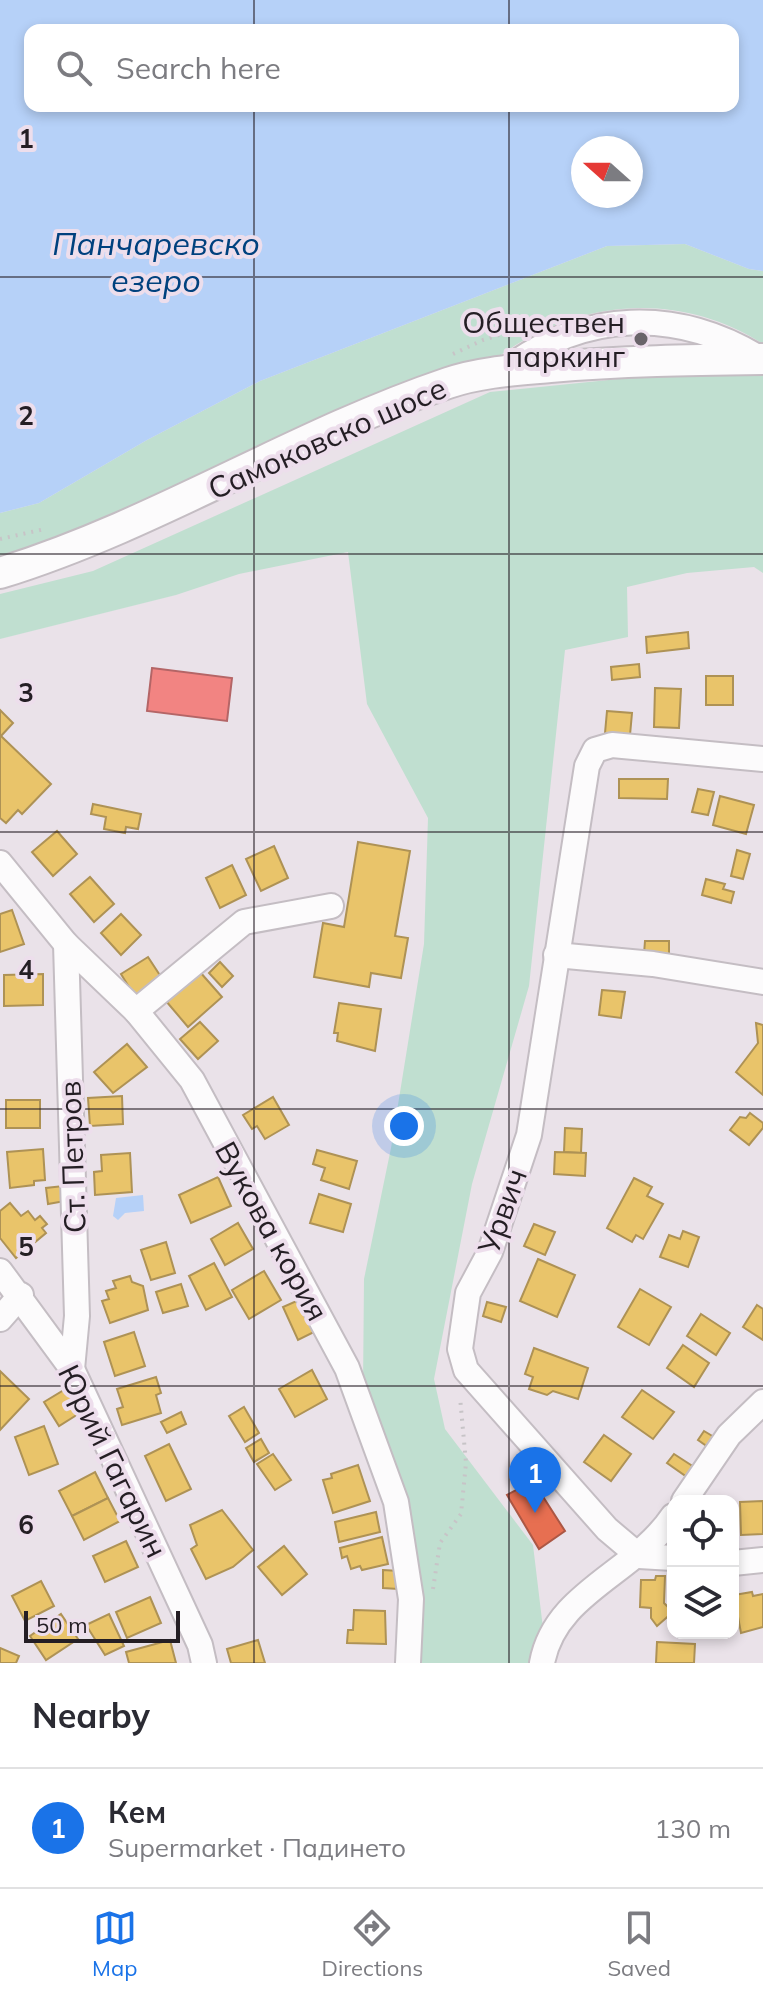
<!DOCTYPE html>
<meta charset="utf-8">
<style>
body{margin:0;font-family:Mulish,sans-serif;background:#f2f2f3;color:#2b2b33}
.controls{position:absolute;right:24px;bottom:24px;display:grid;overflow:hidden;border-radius:16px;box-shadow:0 4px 12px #0003}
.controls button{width:72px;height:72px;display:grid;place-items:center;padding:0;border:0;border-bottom:2px solid #e1e1e2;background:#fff;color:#2b2b33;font:40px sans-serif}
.compass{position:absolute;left:571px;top:136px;width:72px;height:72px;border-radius:50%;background:#fff;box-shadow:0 4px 12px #0003;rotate:291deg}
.scale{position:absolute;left:24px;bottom:20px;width:156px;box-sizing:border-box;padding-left:8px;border:4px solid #241e24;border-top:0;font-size:22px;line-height:28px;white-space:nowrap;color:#241e24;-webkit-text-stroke:6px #eddeec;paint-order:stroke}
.you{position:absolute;left:404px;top:1126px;width:28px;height:28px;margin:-20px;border:6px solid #fff;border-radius:50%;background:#1a73e8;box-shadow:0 0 0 12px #1a73e833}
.badge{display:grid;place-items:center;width:52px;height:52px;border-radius:50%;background:#1a73e8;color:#fff;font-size:26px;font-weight:700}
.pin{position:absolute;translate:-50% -66px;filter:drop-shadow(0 2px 4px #0008)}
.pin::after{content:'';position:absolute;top:42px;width:28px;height:24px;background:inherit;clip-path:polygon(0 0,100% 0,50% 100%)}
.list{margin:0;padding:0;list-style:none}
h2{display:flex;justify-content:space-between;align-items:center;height:104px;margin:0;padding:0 32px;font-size:34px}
h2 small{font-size:26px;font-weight:400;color:#7c7c81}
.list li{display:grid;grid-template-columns:52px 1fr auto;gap:24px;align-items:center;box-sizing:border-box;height:120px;padding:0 32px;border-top:2px solid #e1e1e2}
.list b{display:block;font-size:30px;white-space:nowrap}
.list p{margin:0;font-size:26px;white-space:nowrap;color:#7c7c81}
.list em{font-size:26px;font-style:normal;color:#7c7c81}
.icon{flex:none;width:44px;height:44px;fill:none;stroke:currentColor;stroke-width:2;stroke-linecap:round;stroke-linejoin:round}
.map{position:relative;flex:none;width:763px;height:1663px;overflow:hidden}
.search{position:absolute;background:#fff;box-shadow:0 4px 12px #0003;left:24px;right:24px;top:24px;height:88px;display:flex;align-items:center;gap:20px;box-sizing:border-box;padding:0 28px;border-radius:16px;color:#7c7c81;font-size:30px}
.sheet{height:224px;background:#fff}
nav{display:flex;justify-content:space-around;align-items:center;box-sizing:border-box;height:112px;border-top:2px solid #e1e1e2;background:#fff;font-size:22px;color:#7c7c81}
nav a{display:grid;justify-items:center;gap:4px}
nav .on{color:#1a73e8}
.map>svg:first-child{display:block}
</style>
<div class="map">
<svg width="763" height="1663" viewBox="0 0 763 1663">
<rect width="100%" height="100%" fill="#eae2e9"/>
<g fill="#c0dfd0">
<path d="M685 244 749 269 763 271V344C678 290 578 299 498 357L141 510 0 558V513L39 503 147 440 260 381 607 246Z"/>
<polygon points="677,373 763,374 763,573 754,567 687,573 627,587 628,637 565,650 529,986 472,1184 434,1379 445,1429 533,1545 545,1645 542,1663 410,1663 414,1596 363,1387 364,1279 391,1148 424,944 428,818 367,704 348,552 239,574 176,595 0,639 0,594 93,571 490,392"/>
</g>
<g fill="#b6d1f8" fill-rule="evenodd">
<path d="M0 0H763V271L749 269 685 244 607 246 260 381 147 440 39 503 0 513ZM30 30H733V106H30ZM583 148H631V196H583Z"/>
<polygon points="143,1195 144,1211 125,1213 118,1220 113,1216 116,1198"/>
</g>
<g fill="#e9c46a" stroke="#ae9255" stroke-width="2">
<polygon points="688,632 689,648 647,653 646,637"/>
<polygon points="639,664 640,677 612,680 611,667"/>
<rect x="706" y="676" width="27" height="29"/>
<polygon points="655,688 681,689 679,728 654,727"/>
<polygon points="0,710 13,723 1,736 51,784 22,814 18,810 6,823 0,818"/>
<polygon points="607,711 632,713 630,735 605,733"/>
<polygon points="619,779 668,779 667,799 619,798"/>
<polygon points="698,789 714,792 708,815 692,812"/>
<polygon points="720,796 754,805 746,834 713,825"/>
<polygon points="93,804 141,814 138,829 126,827 125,833 104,829 106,817 91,814"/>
<polygon points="57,831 77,854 53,876 32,852"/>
<polygon points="358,842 410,851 395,936 408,938 401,978 371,973 369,987 314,977 323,923 344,927"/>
<polygon points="274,846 288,878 261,891 246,859"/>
<polygon points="737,850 750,854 743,879 731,876"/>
<polygon points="232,865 246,895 220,908 206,878"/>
<polygon points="90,877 114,904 94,922 70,894"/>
<polygon points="706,879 725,884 723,889 734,892 731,903 702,895"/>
<polygon points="12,910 24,944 0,952 0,914"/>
<polygon points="121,914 141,935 121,955 101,933"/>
<polygon points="645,941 669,941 669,955 644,954"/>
<polygon points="148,957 163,980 135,997 121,974"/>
<polygon points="220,962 233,976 222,987 209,973"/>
<polygon points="200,972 222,997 188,1027 166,1001"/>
<polygon points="43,974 43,1005 4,1006 4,975"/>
<polygon points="602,990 625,992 621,1018 599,1015"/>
<polygon points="339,1003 381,1009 375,1051 337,1041 338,1033 334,1033"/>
<polygon points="200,1022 218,1041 198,1059 180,1039"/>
<polygon points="756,1023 763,1025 763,1095 736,1072 758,1043"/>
<polygon points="127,1044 147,1067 113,1093 94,1072"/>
<polygon points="122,1096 123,1124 90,1126 88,1098"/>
<polygon points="273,1097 289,1125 265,1139 257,1126 252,1129 243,1115"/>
<rect x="6" y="1100" width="34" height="28"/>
<polygon points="750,1113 763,1123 763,1128 749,1145 730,1130 740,1117 746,1118"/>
<polygon points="565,1128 582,1129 581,1153 564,1152"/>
<polygon points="43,1149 45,1180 34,1181 34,1185 10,1188 7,1152"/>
<polygon points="317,1150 357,1161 349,1189 321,1180 325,1168 313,1164"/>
<polygon points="555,1152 586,1153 585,1176 554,1174"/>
<polygon points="130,1153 132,1192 95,1195 94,1172 102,1171 101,1155"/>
<polygon points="218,1177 231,1206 191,1223 179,1195"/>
<polygon points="634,1178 652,1187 647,1196 663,1204 643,1239 636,1235 632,1242 607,1228"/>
<polygon points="63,1186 65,1201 48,1204 46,1188"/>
<polygon points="319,1194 351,1204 343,1232 310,1223"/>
<polygon points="10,1203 21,1216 28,1211 35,1220 40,1216 47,1224 42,1228 46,1233 16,1258 0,1238 0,1211"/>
<polygon points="238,1223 253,1249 225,1265 211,1239"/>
<polygon points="534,1224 555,1232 545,1255 524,1246"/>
<polygon points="683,1231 699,1237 688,1267 660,1257 669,1235 680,1239"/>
<polygon points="166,1242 175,1273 151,1280 141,1250"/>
<polygon points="538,1259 575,1275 557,1317 520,1301"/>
<polygon points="214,1263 232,1297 206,1310 189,1276"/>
<polygon points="264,1271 281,1300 249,1319 232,1290"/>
<polygon points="130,1276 132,1282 143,1286 148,1310 110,1323 102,1301 109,1299 106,1291 116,1288 113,1281"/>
<polygon points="181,1284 188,1306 163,1313 156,1292"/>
<polygon points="640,1289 671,1307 649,1345 618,1327"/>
<polygon points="301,1299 316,1331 298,1340 283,1307"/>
<polygon points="487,1302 506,1307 501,1322 483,1316"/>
<polygon points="757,1305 763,1309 763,1340 743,1327"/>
<polygon points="701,1314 730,1333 716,1355 687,1336"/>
<polygon points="134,1332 145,1366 115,1376 104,1342"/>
<polygon points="683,1345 709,1363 694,1387 667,1368"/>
<polygon points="534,1348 588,1368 578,1399 553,1391 547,1395 529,1389 533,1377 525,1374"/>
<polygon points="312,1370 327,1399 295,1417 279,1389"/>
<polygon points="0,1371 29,1399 0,1430"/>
<polygon points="156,1377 161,1393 156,1395 161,1413 122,1425 117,1409 123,1407 117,1389"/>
<polygon points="69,1387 83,1411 59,1426 44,1402"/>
<polygon points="642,1390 674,1412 653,1439 622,1417"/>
<polygon points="244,1407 259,1433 245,1442 229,1416"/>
<polygon points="181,1412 186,1424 167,1433 161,1422"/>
<polygon points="44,1426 58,1464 29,1475 15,1437"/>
<polygon points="704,1431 714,1437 708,1447 698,1440"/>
<polygon points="604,1435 631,1454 611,1481 584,1462"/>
<polygon points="261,1439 269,1453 254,1462 246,1448"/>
<polygon points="169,1444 191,1489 166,1501 145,1456"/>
<polygon points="273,1454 291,1480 275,1490 257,1464"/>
<polygon points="674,1454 694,1467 687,1477 667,1463"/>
<polygon points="358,1465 370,1501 333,1513 323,1480 332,1478 331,1474"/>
<polygon points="95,1472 108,1498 72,1516 59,1491"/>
<polygon points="108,1498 120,1521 84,1540 72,1516"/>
<polygon points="763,1501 763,1534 741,1535 740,1502"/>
<polygon points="222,1510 253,1550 233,1567 206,1579 191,1549 197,1545 190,1525"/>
<polygon points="376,1512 380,1532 339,1542 335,1522"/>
<polygon points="382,1537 388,1564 362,1570 360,1566 351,1569 347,1556 342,1558 340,1548"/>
<polygon points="126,1541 138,1567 105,1582 93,1556"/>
<polygon points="284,1546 307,1574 282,1595 258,1567"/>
<polygon points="383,1570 399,1571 398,1589 383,1588"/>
<polygon points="656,1576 665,1576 664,1603 673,1612 657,1626 651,1618 651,1608 640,1607 641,1580 655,1580"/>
<polygon points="41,1581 54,1606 25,1621 12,1596"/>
<polygon points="752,1592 753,1596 763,1594 763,1627 741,1633 734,1595"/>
<polygon points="150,1597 161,1623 127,1638 116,1612"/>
<polygon points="354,1610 385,1611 386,1644 347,1643 348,1630 353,1630"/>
<polygon points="61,1614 78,1639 46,1660 30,1636"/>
<polygon points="109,1614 124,1646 105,1655 86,1625"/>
<polygon points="170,1640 176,1663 129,1663 126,1652"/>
<polygon points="258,1640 265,1663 231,1663 227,1649"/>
<polygon points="657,1642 695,1644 694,1663 656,1663"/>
<polygon points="0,1648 19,1656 16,1663 0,1663"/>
</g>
<polygon fill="#e76f51" stroke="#ac5744" stroke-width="2" points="533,1481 565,1531 539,1549 507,1495"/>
<polygon fill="#f28482" stroke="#b46566" stroke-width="2" points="152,668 232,678 227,721 147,711"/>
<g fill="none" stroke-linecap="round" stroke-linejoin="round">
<g stroke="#c4bdc3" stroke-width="28">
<g id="minor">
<path d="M504 371C583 310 677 307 761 359"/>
<polyline points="0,863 66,944 136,1011 192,1080 347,1368 396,1502 411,1599 408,1663"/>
<polyline points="66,944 77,1316 72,1369"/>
<polyline points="556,955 653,964 763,982"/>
<polyline points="136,1011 244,922 331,906"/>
<polyline points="0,1271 72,1369 200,1645 204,1663"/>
<polyline points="0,1319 21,1295"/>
<polyline points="684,1501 729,1435 763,1402"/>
<polyline points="673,1558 639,1556 607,1529 466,1370 460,1349 468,1293 490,1252 529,1135 587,766 595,750 612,745 763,759"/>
<polyline points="733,1563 763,1560"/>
<path d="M542 1663C555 1592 634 1574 673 1516"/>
</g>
</g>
<g stroke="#c4bdc3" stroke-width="34">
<path id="major" d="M0 573C156 525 294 435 448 383 480 372 516 370 550 367 621 361 692 360 763 359"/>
</g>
<g stroke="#c7c4c7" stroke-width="4" stroke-dasharray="2 6" stroke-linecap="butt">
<polyline points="453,354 483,340 535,324"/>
<polyline points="0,539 45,529"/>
<polyline points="433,1589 440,1543 461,1514 466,1463 460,1397"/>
</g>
<use href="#minor" stroke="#fcfbfc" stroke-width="24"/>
<use href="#major" stroke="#fcfbfc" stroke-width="30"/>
</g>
<path fill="none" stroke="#241e24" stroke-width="2" stroke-opacity="0.55" d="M254 0V30M509 0V30M254 106V1663M509 106V1663M0 277H763M0 554H763M0 832H763M0 1109H763M0 1386H763"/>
<circle fill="#696369" stroke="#eddeec" stroke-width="3" cx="641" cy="339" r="8"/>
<g text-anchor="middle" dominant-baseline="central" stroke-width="8" stroke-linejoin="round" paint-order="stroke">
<g font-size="30" fill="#241e24" stroke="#eddeec" text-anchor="end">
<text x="625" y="322">Обществен<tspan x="625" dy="34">паркинг</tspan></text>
</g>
<g font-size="30" fill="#241e24" stroke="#eddeec">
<text transform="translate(327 438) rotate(-24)">Самоковско шосе</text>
<text transform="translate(72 1157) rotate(-92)">Ст. Петров</text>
<text transform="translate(502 1211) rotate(-70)">Урвич</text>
<text transform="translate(272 1231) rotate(61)">Вукова кория</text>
<text transform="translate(113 1461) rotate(64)">Юрий Гагарин</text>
</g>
<g font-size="32" font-style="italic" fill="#00417e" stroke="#eddeec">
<text x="156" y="243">Панчаревско<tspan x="156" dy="37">езеро</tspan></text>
</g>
</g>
<g font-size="26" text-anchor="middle" font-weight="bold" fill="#241e24" stroke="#eddeec" stroke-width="8" stroke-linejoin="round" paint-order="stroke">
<text x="26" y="148">1</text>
<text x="26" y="425">2</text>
<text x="26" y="702">3</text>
<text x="26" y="979">4</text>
<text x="26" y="1256">5</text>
<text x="26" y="1534">6</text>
</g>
</svg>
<div class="controls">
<button><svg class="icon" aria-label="locate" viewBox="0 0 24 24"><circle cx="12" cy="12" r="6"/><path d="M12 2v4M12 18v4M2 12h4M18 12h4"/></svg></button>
<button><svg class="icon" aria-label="layers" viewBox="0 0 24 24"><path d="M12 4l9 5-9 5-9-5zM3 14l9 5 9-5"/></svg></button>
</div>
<svg class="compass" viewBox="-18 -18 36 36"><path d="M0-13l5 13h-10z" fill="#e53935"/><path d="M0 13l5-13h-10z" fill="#7c7c81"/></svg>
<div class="scale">50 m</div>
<div class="you"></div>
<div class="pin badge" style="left:535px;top:1513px">1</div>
<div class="search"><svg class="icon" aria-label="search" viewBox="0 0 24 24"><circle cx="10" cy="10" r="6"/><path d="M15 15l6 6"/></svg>Search here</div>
</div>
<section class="sheet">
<h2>Nearby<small></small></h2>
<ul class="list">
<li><span class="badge">1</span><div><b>Кем</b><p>Supermarket · Падинето</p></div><em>130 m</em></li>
</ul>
</section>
<nav>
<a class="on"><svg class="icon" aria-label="map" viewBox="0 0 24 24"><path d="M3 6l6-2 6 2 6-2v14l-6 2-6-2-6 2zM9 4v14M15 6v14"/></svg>Map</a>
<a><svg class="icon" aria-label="directions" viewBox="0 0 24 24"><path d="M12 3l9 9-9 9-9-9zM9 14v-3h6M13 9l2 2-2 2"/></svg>Directions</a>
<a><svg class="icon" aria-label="saved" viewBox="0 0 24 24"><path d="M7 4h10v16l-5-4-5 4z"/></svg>Saved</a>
</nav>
